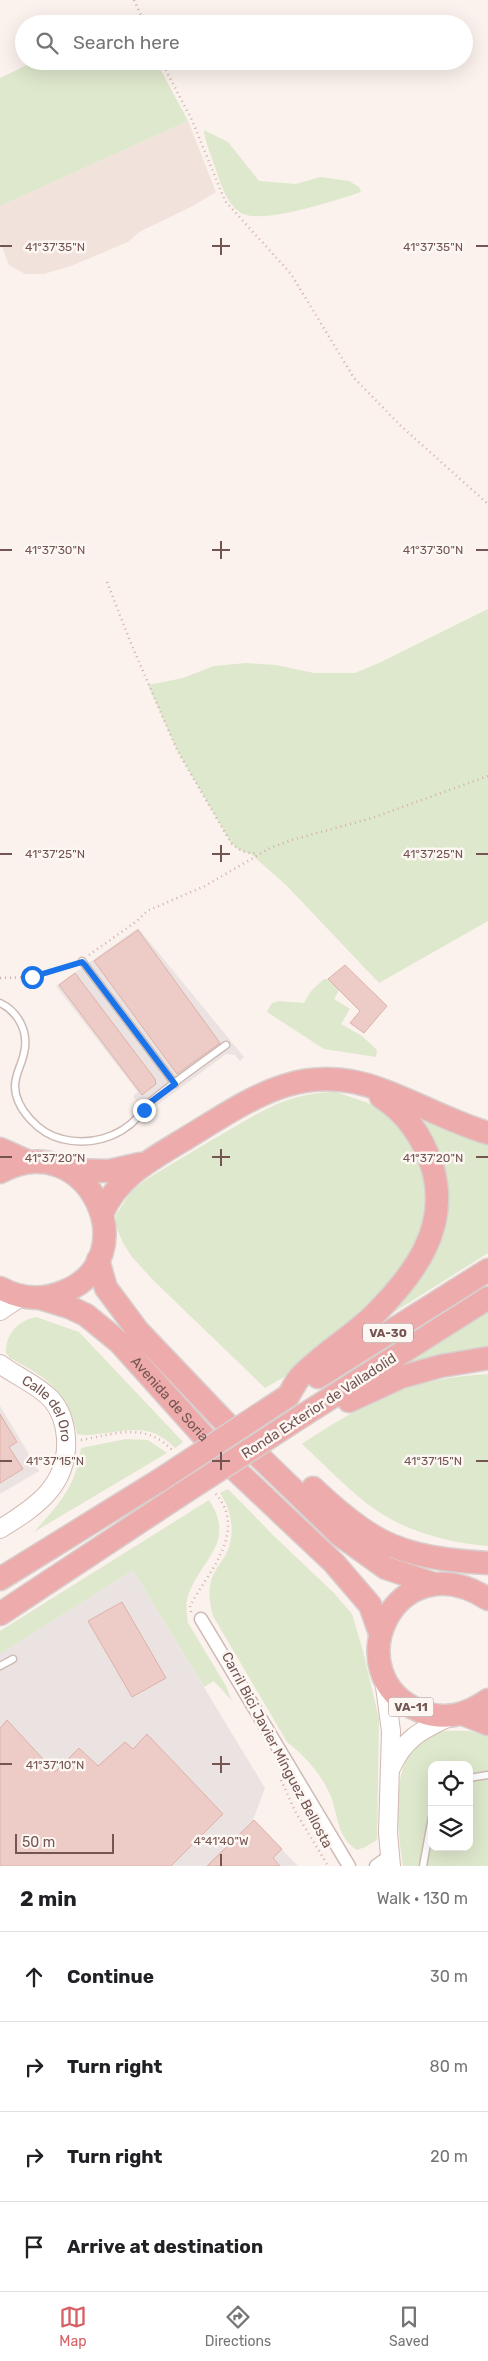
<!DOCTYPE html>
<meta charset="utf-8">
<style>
body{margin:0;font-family:Rubik,sans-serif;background:#f2f2f2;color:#202124}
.controls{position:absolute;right:15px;bottom:15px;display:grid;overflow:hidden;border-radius:10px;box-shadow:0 5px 20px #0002}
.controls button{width:45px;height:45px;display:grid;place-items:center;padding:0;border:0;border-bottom:1px solid #e0e0e0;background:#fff;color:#202124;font:25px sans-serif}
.scale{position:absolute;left:15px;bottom:12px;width:99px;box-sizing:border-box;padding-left:5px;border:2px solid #745551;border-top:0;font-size:14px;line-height:18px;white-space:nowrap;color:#745551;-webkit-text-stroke:4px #fdf7f3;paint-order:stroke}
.stop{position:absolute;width:15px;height:15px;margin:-11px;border:4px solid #1a73e8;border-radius:50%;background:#fff}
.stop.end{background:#1a73e8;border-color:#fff;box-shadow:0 1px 5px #0008}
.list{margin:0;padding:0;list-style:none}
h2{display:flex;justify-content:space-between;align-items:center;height:65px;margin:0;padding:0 20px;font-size:21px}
h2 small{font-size:16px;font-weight:400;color:#757577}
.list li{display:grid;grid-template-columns:32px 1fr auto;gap:15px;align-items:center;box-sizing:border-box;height:90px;padding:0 20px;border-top:1px solid #e0e0e0}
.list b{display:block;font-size:19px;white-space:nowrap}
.list em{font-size:16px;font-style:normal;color:#757577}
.icon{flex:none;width:28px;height:28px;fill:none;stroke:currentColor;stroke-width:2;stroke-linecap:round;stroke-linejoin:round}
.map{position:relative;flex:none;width:488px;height:1866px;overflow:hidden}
.search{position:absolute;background:#fff;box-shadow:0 5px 20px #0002;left:15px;right:15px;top:15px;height:55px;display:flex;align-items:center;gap:12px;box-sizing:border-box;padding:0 18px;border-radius:28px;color:#757577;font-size:19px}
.sheet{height:425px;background:#fff}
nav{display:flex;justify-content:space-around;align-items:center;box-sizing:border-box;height:70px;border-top:1px solid #e0e0e0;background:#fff;font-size:14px;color:#757577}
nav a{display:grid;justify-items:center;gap:2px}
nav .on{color:#d66065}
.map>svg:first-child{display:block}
</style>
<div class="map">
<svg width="488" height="1866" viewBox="0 0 488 1866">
<rect width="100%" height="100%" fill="#fbf2ed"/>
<polygon fill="#f2e2dc" points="188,121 216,192 191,207 139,232 128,242 71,266 44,274 25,274 9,265 0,242 0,206"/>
<g fill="#ebe3e1">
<polygon points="138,928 244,1057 240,1061 235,1055 226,1054 152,1109 142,1098 137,1101 133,1096 138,1092 56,986"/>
<polygon points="0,1406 39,1471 0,1494"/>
<polygon points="133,1570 265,1788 253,1820 298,1866 0,1866 0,1654"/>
</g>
<g fill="#dee8cc" fill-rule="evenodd">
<polygon points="35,61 156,61 188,121 0,206 0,78"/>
<path d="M204 130 228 142 259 181 296 184 320 177 349 181 359 187 361 192C337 200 262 225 241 213 226 203 220 182 215 167 211 154 205 143 204 130Z"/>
<polygon points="488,609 488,921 379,983 286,885 251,854 239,850 231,843 177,750 148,685 183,678 214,666 246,663 276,665 314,673 355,673 379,663"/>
<polygon points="324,979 328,979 339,990 334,999 350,1009 341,1024 362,1036 377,1050 376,1057 324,1049 267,1012 271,1004 278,1001 304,1003 311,991"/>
<path d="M336 1092 368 1103 383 1112 404 1128 413 1142 428 1191 422 1233 403 1265 370 1306 291 1373 265 1388 155 1282 132 1257 123 1243 116 1226V1215L131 1191 147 1179C171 1164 195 1150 219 1136 259 1113 288 1092 336 1092Z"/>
<polygon points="406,1111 488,1142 488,1253 364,1331 445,1210"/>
<polygon points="488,1309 488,1349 388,1375"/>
<path d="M36 1317 79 1332 183 1442 175 1448C148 1421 128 1432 97 1434 90 1435 84 1436 77 1434 66 1390 48 1378 10 1358L6 1353C5 1334 19 1320 36 1317Z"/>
<path d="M488 1374V1546C451 1543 407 1532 376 1510 351 1493 325 1465 302 1444 365 1402 411 1378 488 1374Z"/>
<path d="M126 1439 148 1440 167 1453 34 1532C59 1504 76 1487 81 1448Z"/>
<path d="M228 1489 275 1537 334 1593 352 1614 363 1651 379 1719 377 1840 365 1847 357 1850C338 1838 338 1818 332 1799 323 1776 306 1757 287 1742L213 1616C210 1605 208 1593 211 1581 213 1572 221 1563 226 1554 236 1534 232 1511 220 1493Z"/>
<path d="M209 1500C237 1543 201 1558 188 1596 185 1605 187 1614 188 1623L226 1686 232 1701 214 1681 204 1687 133 1570 0 1654V1631Z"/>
<path d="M469 1731 488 1736V1866H403C397 1825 386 1747 438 1732 448 1730 460 1731 469 1731ZM432 1765H469V1847H432Z"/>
</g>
<g fill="#edccc7" stroke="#deb0a9">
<polygon points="138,930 220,1043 177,1074 94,961"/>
<polygon points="345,965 387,1006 364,1033 350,1023 360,1011 328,979"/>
<polygon points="75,973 155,1079 156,1084 142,1095 59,985"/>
<polygon points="0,1414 17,1442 9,1447 23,1469 0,1483"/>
<polygon points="122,1602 166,1678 132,1697 88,1621"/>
<polygon points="7,1720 55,1772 79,1748 98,1766 125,1742 133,1749 147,1734 223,1814 171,1866 0,1866 0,1728"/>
<polygon points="254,1820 282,1849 273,1858 280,1866 207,1866"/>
</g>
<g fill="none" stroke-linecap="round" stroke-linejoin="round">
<g stroke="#cebab5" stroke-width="9">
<g id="lane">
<polyline points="82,961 175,1084"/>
<path d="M0 1003C19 1012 29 1033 24 1053 22 1064 15 1074 15 1086 15 1099 21 1109 30 1119 39 1129 49 1136 62 1139 89 1146 119 1138 138 1117 143 1113 145 1106 150 1102 174 1082 200 1064 226 1045"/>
<polyline points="0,1666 13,1659"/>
<polyline points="469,1778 488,1775"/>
<polyline points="423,1866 432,1817"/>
</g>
</g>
<g stroke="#cebab5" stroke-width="15">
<g id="street">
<polyline points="201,1619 349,1866"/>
<polyline points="376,1866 390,1856"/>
</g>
</g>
<g stroke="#d1b9b3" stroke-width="20">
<g id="secondary">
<polyline points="0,1311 22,1296"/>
<path id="s1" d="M0 1364C17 1377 37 1384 51 1399 60 1409 65 1424 66 1438 69 1485 36 1507 0 1529"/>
<polyline points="384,1679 391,1731 388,1833 391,1866"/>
<path d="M391 1768C405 1737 422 1730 451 1716"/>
</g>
</g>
<g stroke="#d8cfce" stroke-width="25">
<g id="highway">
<polyline points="0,1149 29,1162"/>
<polyline points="68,1170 109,1171 140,1164"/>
<path d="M0 1172C88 1124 149 1259 63 1292 41 1301 20 1299 0 1288"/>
<path d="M102 1214C117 1177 152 1159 185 1139 251 1099 302 1059 382 1090 418 1103 451 1122 488 1133"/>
<polyline points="98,1260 106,1288 138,1331 243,1441 340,1535 386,1568 434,1584"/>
<path id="s2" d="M40 1298 69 1307 86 1315 119 1342 225 1460 334 1563 370 1605 380 1633"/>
<polyline points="318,1377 488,1270"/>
<path d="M288 1396C292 1390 295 1383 300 1377 321 1355 351 1337 373 1316 414 1275 451 1227 432 1166 423 1138 406 1113 381 1097"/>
<polyline points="349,1401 401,1377 441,1366 488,1358"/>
<polyline points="302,1416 488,1298"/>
<path d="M313 1488C332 1506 356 1527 380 1540 412 1557 452 1561 488 1563"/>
<polyline points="0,1579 160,1480"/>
<path d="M488 1599C394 1539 334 1675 420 1711 445 1721 467 1715 488 1700"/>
<polyline points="0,1614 177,1497"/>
<polyline points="463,1714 488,1724"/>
</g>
</g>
<g stroke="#d3afaa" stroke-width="2.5" stroke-dasharray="1 4" stroke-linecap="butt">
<polyline points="134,0 145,24"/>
<polyline points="161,61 192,120 225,201 291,274 354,378 401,426 488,504"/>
<path d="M107 582 130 641 177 750 231 843C239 850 246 854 257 853"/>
<polyline points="89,955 137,921 147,911 205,886 270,848 292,840 372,818 488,776"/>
<polyline points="0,978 31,977 74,964"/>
<path d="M81 1440C116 1434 145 1421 173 1451"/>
<path d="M191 1612 190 1606C208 1572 250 1530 214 1492"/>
<polyline points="281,1780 295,1811 328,1866"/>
</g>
<use href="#lane" stroke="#fff" stroke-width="6"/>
<use href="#street" stroke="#fff" stroke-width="12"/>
<use href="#secondary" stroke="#fff" stroke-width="18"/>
<use href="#highway" stroke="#edabab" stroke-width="22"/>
<g stroke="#d8cfce" stroke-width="25" stroke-linecap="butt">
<g id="highway-bridge">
<polyline points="160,1480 288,1396"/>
<polyline points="177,1497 302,1416"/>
</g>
</g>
<use href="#highway-bridge" stroke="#edabab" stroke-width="22"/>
</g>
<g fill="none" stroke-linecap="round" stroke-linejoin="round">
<polyline stroke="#1a73e8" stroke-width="6" points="32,977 82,962 85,965 175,1084 148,1104 144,1110"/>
</g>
<path fill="none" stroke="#745551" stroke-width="2" d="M221 238V255M0 246H12M212 246H230M476 246H488M221 541V559M0 550H12M212 550H230M476 550H488M221 845V862M0 854H12M212 854H230M476 854H488M221 1149V1166M0 1157H12M212 1157H230M476 1157H488M221 1452V1470M0 1461H12M212 1461H230M476 1461H488M221 1756V1773M0 1764H12M212 1764H230M221 1854V1866"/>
<g text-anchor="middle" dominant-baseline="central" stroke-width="5" stroke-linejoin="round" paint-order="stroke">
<g fill="#fdf7f3" stroke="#9d8682" stroke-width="1">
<rect x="363" y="1323.5" width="50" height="19" rx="4"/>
<rect x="388.5" y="1697.5" width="45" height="19" rx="4"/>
</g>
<g font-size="12" font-weight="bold" fill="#745551">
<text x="388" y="1333">VA-30</text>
<text x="411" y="1707">VA-11</text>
</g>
<g font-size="14" fill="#745551" stroke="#fdf7f3">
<text stroke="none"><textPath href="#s2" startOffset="168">Avenida de Soria</textPath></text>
<text transform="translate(319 1406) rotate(-33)">Ronda Exterior de Valladolid</text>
<text stroke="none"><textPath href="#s1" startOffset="68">Calle del Oro</textPath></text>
<text transform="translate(277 1750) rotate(62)">Carril Bici Javier Mínguez Bellosta</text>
</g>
</g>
<g font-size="12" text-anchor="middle" fill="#745551" stroke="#fdf7f3" stroke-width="5" stroke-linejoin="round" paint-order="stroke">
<text x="55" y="251">41°37'35"N</text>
<text x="433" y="251">41°37'35"N</text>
<text x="55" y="554">41°37'30"N</text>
<text x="433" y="554">41°37'30"N</text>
<text x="55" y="858">41°37'25"N</text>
<text x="433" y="858">41°37'25"N</text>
<text x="55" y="1162">41°37'20"N</text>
<text x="433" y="1162">41°37'20"N</text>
<text x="55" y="1465">41°37'15"N</text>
<text x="433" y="1465">41°37'15"N</text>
<text x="55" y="1769">41°37'10"N</text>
<text x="221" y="1845">4°41'40"W</text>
</g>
</svg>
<div class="controls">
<button><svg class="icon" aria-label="locate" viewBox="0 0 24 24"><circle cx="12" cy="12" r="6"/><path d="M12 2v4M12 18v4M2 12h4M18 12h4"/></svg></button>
<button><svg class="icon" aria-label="layers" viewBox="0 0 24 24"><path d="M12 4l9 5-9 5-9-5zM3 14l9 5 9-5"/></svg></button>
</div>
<div class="scale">50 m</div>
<div class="stop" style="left:32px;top:977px"></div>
<div class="stop end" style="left:144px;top:1110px"></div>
<div class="search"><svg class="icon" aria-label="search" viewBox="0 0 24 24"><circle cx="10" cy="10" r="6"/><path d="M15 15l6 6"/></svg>Search here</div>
</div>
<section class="sheet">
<h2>2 min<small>Walk · 130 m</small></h2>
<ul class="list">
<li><svg class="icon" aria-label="ahead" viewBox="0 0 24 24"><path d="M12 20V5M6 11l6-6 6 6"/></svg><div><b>Continue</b></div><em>30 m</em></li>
<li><svg class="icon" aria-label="right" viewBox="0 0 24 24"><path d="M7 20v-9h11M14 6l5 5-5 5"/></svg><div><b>Turn right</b></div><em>80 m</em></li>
<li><svg class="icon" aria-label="right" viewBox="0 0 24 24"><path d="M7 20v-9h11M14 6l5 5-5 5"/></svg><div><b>Turn right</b></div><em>20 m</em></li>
<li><svg class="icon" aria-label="arrive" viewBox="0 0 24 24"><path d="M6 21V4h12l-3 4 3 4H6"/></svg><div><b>Arrive at destination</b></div></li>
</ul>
</section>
<nav>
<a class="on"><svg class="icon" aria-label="map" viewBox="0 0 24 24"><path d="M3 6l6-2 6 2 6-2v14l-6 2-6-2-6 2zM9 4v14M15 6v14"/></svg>Map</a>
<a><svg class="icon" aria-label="directions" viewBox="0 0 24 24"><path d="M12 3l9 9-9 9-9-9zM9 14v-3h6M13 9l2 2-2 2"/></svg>Directions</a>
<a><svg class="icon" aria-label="saved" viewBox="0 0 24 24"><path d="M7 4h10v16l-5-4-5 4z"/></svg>Saved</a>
</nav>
